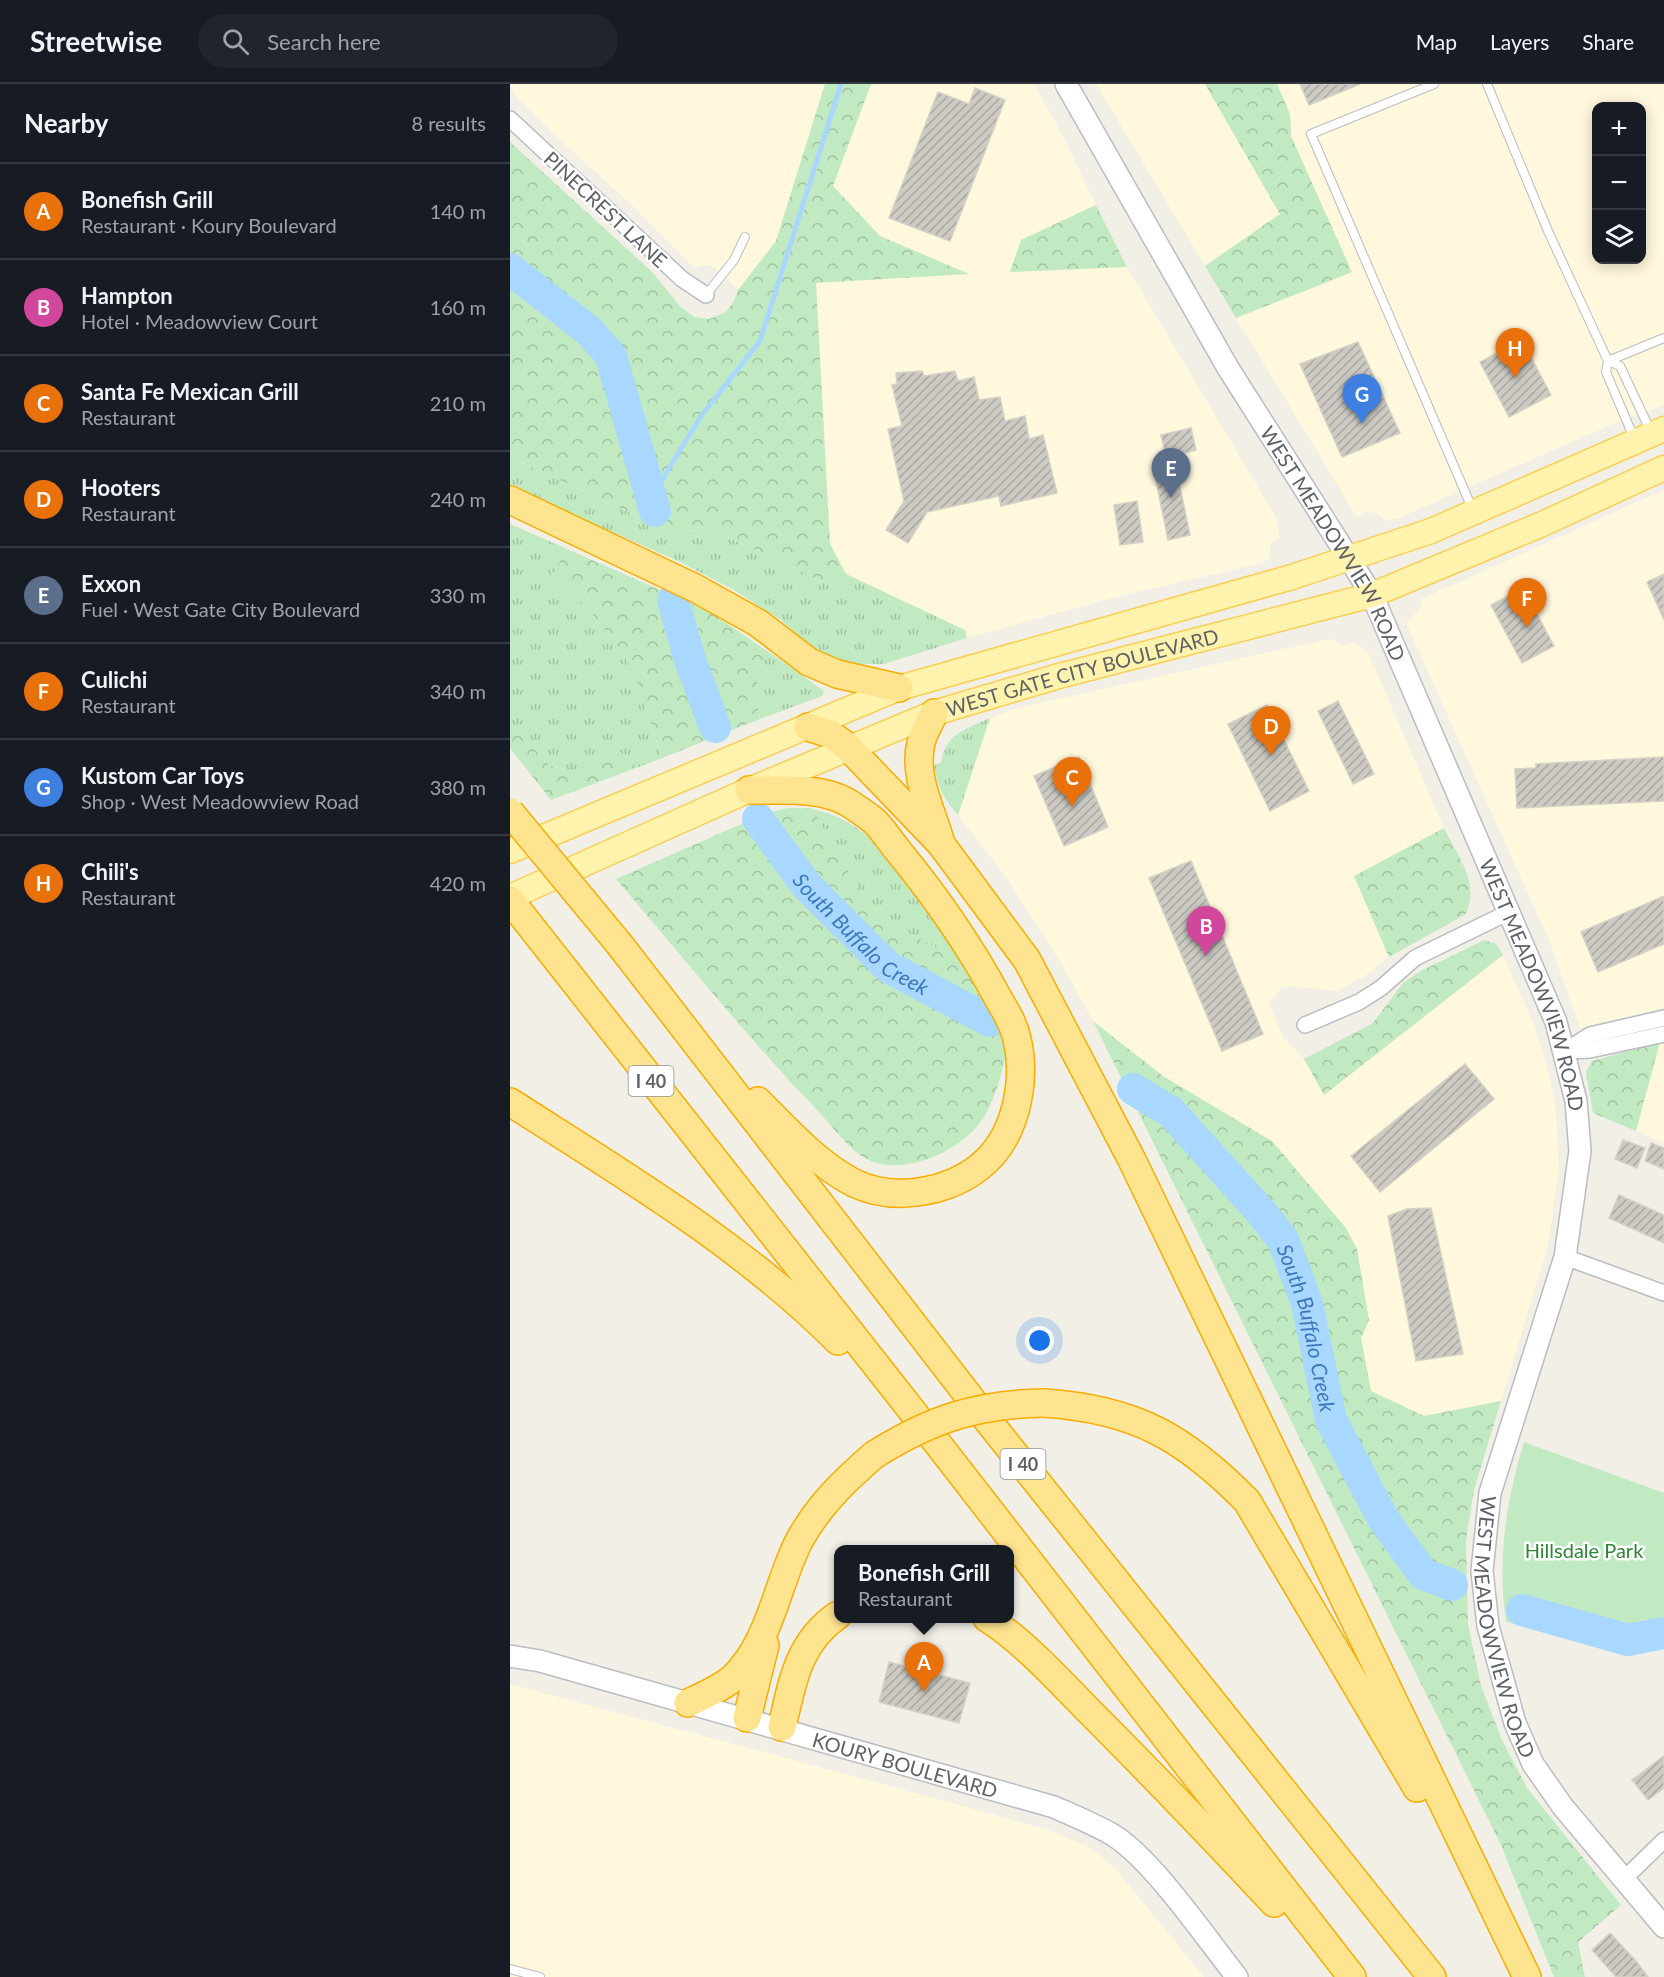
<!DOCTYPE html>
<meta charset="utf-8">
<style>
body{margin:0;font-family:Lato,sans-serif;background:#20242c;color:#f1f3f6}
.controls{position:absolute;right:18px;top:18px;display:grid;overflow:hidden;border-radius:12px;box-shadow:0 3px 15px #0003}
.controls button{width:54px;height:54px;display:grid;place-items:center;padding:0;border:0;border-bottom:2px solid #363941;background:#171b24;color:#f1f3f6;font:30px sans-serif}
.you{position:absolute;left:530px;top:1257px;width:21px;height:21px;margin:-15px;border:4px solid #fff;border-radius:50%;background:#1a73e8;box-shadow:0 0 0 9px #1a73e833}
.badge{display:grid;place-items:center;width:39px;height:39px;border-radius:50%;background:#f53b28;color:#fff;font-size:20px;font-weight:700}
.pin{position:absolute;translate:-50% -50px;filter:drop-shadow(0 2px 3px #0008)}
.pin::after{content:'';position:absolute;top:32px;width:21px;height:18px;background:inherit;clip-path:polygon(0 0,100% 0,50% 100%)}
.popup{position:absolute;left:324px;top:1461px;width:180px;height:78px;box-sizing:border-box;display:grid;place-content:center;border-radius:12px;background:#171b24;filter:drop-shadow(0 2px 4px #0005);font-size:20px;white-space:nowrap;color:#9ea1a6}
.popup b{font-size:22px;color:#f1f3f6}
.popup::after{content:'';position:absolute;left:50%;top:100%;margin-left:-12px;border:12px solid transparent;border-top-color:#171b24}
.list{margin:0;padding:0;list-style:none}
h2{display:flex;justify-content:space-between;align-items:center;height:78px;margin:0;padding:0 24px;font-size:26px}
h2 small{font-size:20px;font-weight:400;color:#9ea1a6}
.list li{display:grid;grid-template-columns:39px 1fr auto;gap:18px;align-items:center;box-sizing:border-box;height:96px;padding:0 24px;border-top:2px solid #363941}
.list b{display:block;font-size:22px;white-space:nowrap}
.list p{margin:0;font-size:20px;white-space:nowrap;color:#9ea1a6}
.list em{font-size:20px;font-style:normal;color:#9ea1a6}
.icon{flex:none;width:33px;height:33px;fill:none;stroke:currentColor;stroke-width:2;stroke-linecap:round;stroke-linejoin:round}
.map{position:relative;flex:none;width:1154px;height:1893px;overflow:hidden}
header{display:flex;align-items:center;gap:36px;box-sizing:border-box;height:84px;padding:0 30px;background:#171b24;border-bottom:2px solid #363941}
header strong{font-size:28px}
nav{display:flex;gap:33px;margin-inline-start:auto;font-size:21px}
.search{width:420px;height:54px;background:#20242c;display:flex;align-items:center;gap:15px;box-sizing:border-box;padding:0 21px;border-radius:33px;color:#9ea1a6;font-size:22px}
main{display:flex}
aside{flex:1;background:#171b24}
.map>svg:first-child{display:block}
</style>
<header>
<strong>Streetwise</strong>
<div class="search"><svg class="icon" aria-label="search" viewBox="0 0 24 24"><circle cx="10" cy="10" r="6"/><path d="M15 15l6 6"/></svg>Search here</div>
<nav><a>Map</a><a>Layers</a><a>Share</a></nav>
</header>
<main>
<aside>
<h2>Nearby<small>8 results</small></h2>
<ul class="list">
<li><span class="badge" style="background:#e8710a">A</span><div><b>Bonefish Grill</b><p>Restaurant · Koury Boulevard</p></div><em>140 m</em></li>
<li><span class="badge" style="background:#d1479c">B</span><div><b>Hampton</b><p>Hotel · Meadowview Court</p></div><em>160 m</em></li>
<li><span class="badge" style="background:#e8710a">C</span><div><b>Santa Fe Mexican Grill</b><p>Restaurant</p></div><em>210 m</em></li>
<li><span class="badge" style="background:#e8710a">D</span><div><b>Hooters</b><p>Restaurant</p></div><em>240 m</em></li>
<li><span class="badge" style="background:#5c6f8a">E</span><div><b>Exxon</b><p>Fuel · West Gate City Boulevard</p></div><em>330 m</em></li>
<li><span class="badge" style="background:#e8710a">F</span><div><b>Culichi</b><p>Restaurant</p></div><em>340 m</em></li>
<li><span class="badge" style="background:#3f7fe0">G</span><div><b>Kustom Car Toys</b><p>Shop · West Meadowview Road</p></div><em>380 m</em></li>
<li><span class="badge" style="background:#e8710a">H</span><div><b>Chili's</b><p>Restaurant</p></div><em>420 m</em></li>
</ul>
</aside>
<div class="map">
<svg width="1154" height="1893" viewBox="0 0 1154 1893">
<defs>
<pattern id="grass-tufts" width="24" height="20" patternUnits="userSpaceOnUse" patternTransform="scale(1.5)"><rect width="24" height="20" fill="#c2eac2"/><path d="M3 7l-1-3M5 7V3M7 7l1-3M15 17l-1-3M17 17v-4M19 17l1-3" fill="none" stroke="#a1c1a1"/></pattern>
<pattern id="forest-crowns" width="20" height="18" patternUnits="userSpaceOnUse" patternTransform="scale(1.5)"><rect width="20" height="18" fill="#c2eac2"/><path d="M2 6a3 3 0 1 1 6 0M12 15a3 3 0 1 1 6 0" fill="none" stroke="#a1c1a1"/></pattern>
<pattern id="building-hatch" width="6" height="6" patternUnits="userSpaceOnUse" patternTransform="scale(1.5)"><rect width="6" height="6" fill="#cccac3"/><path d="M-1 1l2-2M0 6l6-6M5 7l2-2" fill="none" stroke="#a9a7a2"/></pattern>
</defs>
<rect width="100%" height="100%" fill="#f1efe6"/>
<g fill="#fff8dd" fill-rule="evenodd">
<polygon points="0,0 315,0 266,157 228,206 202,181 184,183 126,125 49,55 4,10"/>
<polygon points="361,0 524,0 553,52 586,121 511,156 500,188 617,183 767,435 769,454 761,460 759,474 753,479 610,512 457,554 454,546 336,490 320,460 306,198 458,190 370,152 323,102"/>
<polygon points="586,0 695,0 770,130 695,182"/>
<path d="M767 0H1154V321L1098 342 889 434 875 437 866 429 857 428 847 433 726 234 822 197 781 52 780 30ZM1086 22H1132V176H1086Z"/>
<polygon points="1154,406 1154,924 1070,944 1039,856 896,539 910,525 911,515"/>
<polygon points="819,555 835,561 845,558 858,568 934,744 844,792 879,873 855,892 827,907 779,902 771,904 759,919 773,953 794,975 814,1011 993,871 1024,941 1039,989 1046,1026 1049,1086 1038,1161 991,1317 914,1332 860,1307 851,1254 859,1235 653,992 583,937 555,886 497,794 448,731 480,634 507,624"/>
<polygon points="1154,957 1154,1059 1126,1047 1150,958"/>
<polygon points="0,1600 384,1703 538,1746 564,1756 586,1768 605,1784 694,1893 0,1893"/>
</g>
<g fill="url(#grass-tufts)">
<polygon points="0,373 159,447 203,446 320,501 336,490 455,546 457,554 374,580 351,580 344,585 315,576 271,536 224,506 168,477 0,403"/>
<polygon points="0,440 57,465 42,491 85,533 122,583 152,674 126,684 121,674 111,669 62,687 40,682 8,648 0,648"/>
<polygon points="256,566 314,607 312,612 250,635 244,606"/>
<path d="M480 634 448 731C434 715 427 702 424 681L431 679C435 650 455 645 480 634Z"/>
<path d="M302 725C328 730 346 742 366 759L453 877 379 839 354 815Z"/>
</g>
<g fill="url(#forest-crowns)">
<polygon points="315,0 361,0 323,102 370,152 459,190 306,199 320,460 336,490 320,501 203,446 159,447 0,373 0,58 142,188 170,222 184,233 199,235 216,228 224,217 228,206 266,157"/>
<polygon points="695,0 767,0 780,30 781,52 842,188 726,234 695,182 770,130"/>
<polygon points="586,121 617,183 500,188 511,156"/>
<polygon points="57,465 198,527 256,566 245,606 250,635 152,674 122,583 85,533 42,491"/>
<polygon points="0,648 8,648 40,682 62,687 111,669 121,674 126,684 41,716 0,664"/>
<path d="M278 724H302L354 815 379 839 453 877 498 960C493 985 487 1011 474 1033 453 1067 391 1095 355 1074 340 1066 319 1039 307 1026 236 952 172 872 106 795L256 729Z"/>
<path d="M934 744C948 773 970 799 956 830L879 873 844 792Z"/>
<polygon points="974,856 986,860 993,871 814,1011 794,975 863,939 894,898 909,888"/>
<polygon points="583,937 653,992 762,1057 836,1144 847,1165 859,1236 851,1254 861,1307 914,1332 991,1317 964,1406 956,1456 958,1540 971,1602 992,1656 1017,1704 1111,1821 1068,1858 1075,1893 1044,1893 991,1761"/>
<polygon points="1150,958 1126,1047 1083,1029 1076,988 1082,977"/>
</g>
<path fill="#c2eac2" d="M1014 1358 1154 1409V1560L1116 1564 996 1538C987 1476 996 1417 1014 1358Z"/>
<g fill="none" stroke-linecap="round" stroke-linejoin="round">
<polyline stroke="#a8d8ff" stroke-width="5" points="141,414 191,332 250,257 331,0"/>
<g stroke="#a8d8ff" stroke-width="32">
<polyline points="0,185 79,247 101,272 145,427"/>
<polyline points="163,516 180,576 205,643"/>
<path id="s1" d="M248 735 296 801 378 883 480 937"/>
<path id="s2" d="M623 1005 661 1028 751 1128 773 1156 797 1219 821 1336 872 1433 913 1490 942 1501"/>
<polyline points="1012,1526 1118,1556 1154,1549"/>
</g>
</g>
<g fill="url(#building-hatch)" stroke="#d6d1c4" stroke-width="1.5">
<polygon points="790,0 850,0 799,21"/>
<polygon points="465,4 495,16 440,157 379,134 428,8 459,20"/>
<polygon points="1012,256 1041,311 999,333 970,278"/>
<polygon points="848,258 890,349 832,373 790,280"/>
<polygon points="412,287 414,292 445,287 448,297 464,293 469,316 490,313 495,337 515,332 519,355 533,351 547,409 491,422 489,412 417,428 398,459 376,446 394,417 378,345 392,342 382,301 387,300 386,289"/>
<polygon points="681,344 686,366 656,374 651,351"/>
<polygon points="666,383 680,451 658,456 644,387"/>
<polygon points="627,417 633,458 610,461 604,421"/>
<polygon points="1154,490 1154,536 1137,498"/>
<polygon points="1013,504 1044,562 1012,579 981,521"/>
<polygon points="828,617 864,690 843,700 808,627"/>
<polygon points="757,621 799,707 760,727 718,640"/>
<polygon points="569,673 598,743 554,762 524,692"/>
<polygon points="1154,673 1154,717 1007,724 1005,685 1026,684 1026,680"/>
<polygon points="681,777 753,950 712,967 639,794"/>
<polygon points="1154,812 1154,860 1088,888 1071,848"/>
<polygon points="955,980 984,1015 870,1108 841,1072"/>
<polygon points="1113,1056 1135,1064 1127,1084 1105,1075"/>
<polygon points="1141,1059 1154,1064 1154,1085 1135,1077"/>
<polygon points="1109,1111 1154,1131 1154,1159 1099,1134"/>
<polygon points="921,1124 953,1270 906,1277 878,1132 897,1125"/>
<polygon points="379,1578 460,1599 449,1639 369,1618"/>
<polygon points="1154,1672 1154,1704 1138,1716 1122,1696"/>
<polygon points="1100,1849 1126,1877 1138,1893 1106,1893 1082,1866"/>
</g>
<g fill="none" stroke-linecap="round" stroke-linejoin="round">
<g stroke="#b9bcc1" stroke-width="10">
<g id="lane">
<polyline points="924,0 801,50 962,424"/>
<polyline points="977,0 1038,147 1098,277 1096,288 1124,354"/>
<polyline points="196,211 224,176 235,153"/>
<polyline points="1098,277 1110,282 1141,348"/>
<polyline points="1098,277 1154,254"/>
<polyline points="0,1885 30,1893"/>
</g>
</g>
<g stroke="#b9bcc1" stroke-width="18">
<g id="street">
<polyline points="0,35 172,195 196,211"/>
<polyline points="795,941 849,918 871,904 905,874 997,829"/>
<polyline points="1055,967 1080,951 1154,934"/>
<polyline points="1055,967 1080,966 1154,950"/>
<polyline points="1055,1173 1154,1209"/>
<polyline points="1114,1795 1154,1756"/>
</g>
</g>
<g stroke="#b9bdc3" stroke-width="24">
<g id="secondary">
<path id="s3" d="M556 0 718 284 862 511 1046 938 1066 1017 1070 1067 1055 1173 980 1409 972 1487 978 1542 1005 1639 1023 1680 1053 1723 1154 1843"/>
<path id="s4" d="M0 1572 30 1577 544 1723C564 1732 584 1740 603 1751 643 1776 696 1854 727 1893"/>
</g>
</g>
<g stroke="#fbcf55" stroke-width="27">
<g id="primary">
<polyline points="0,767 389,604 782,493 921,447 1154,345"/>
<path id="s5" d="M0 813 239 706 424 629 549 592 862 511 1030 441 1154 384"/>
</g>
</g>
<g stroke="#f7ad00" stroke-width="30">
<g id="highway">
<polyline points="0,416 185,504 248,539 299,578 327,590 389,604"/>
<path d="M424 629C420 639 413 649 411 659 403 692 421 725 430 756"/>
<polyline points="298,643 320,650 338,663 431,760 517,876 622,1076 1017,1893"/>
<path d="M239 706C270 707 308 702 337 718 345 723 355 730 363 736 373 745 380 757 389 768 426 813 460 862 488 914 495 926 504 940 507 955 516 992 508 1041 482 1071 450 1107 388 1120 344 1099 307 1080 277 1046 248 1017"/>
<polyline points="0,816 414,1342 842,1893"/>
<polyline points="110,861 471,1328 922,1893"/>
<path d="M0 1018C114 1091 232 1161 328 1257"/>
<path d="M534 1319C625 1325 674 1353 737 1417L907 1704"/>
<path d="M477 1534C517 1560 549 1597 582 1630 644 1692 704 1755 764 1819"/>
<path d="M178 1619C193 1612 210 1605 223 1594 260 1559 267 1500 289 1457 308 1422 334 1397 364 1371"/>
<polyline points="237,1634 255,1561"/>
<path d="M272 1643C282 1599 288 1558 328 1531"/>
</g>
</g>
<use href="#lane" stroke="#fff" stroke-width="8"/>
<use href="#street" stroke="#fff" stroke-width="15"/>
<use href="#secondary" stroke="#fff" stroke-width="21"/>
<use href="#primary" stroke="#fff3ad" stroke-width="24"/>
<use href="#highway" stroke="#ffe48f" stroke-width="27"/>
<g stroke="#f7ad00" stroke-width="30" stroke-linecap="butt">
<g id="highway-bridge">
<polyline points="0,728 110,861"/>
<path d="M364 1371C421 1335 467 1320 534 1319"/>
</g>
</g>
<use href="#highway-bridge" stroke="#ffe48f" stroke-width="27"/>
</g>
<g text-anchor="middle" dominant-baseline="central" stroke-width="5" stroke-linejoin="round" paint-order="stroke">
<g fill="#fff" stroke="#8e9195" stroke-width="1.5">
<rect x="118.5" y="982" width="45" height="30" rx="4.5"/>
<rect x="490.5" y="1365" width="45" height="30" rx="4.5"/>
</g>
<g font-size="18" font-weight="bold" fill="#5e6268">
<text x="141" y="997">I 40</text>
<text x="513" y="1380">I 40</text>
</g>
<g font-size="20" fill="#5e6268" stroke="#fff">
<text transform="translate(96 125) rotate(43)">PINECREST LANE</text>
<text stroke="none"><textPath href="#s3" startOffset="532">WEST MEADOWVIEW ROAD</textPath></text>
<text stroke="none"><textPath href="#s5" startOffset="616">WEST GATE CITY BOULEVARD</textPath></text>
<text stroke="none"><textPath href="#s3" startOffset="1018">WEST MEADOWVIEW ROAD</textPath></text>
<text stroke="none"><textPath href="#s3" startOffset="1684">WEST MEADOWVIEW ROAD</textPath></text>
<text stroke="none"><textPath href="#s4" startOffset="410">KOURY BOULEVARD</textPath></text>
</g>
<g font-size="20" fill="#2f8534" stroke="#fff">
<text x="1074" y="1466">Hillsdale Park</text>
</g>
<g font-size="21" font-style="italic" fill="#3c78b9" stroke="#fff">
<text stroke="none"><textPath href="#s1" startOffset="156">South Buffalo Creek</textPath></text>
<text stroke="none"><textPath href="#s2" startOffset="306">South Buffalo Creek</textPath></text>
</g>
</g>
</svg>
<div class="controls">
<button>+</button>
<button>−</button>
<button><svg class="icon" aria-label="layers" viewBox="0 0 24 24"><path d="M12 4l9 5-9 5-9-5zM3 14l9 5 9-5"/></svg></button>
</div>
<div class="you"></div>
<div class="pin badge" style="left:414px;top:1608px;background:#e8710a">A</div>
<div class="popup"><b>Bonefish Grill</b>Restaurant</div>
<div class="pin badge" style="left:696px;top:872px;background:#d1479c">B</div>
<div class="pin badge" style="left:562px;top:723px;background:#e8710a">C</div>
<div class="pin badge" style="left:761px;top:672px;background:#e8710a">D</div>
<div class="pin badge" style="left:661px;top:414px;background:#5c6f8a">E</div>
<div class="pin badge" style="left:1017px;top:544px;background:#e8710a">F</div>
<div class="pin badge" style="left:852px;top:340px;background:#3f7fe0">G</div>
<div class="pin badge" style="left:1005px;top:294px;background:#e8710a">H</div>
</div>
</main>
